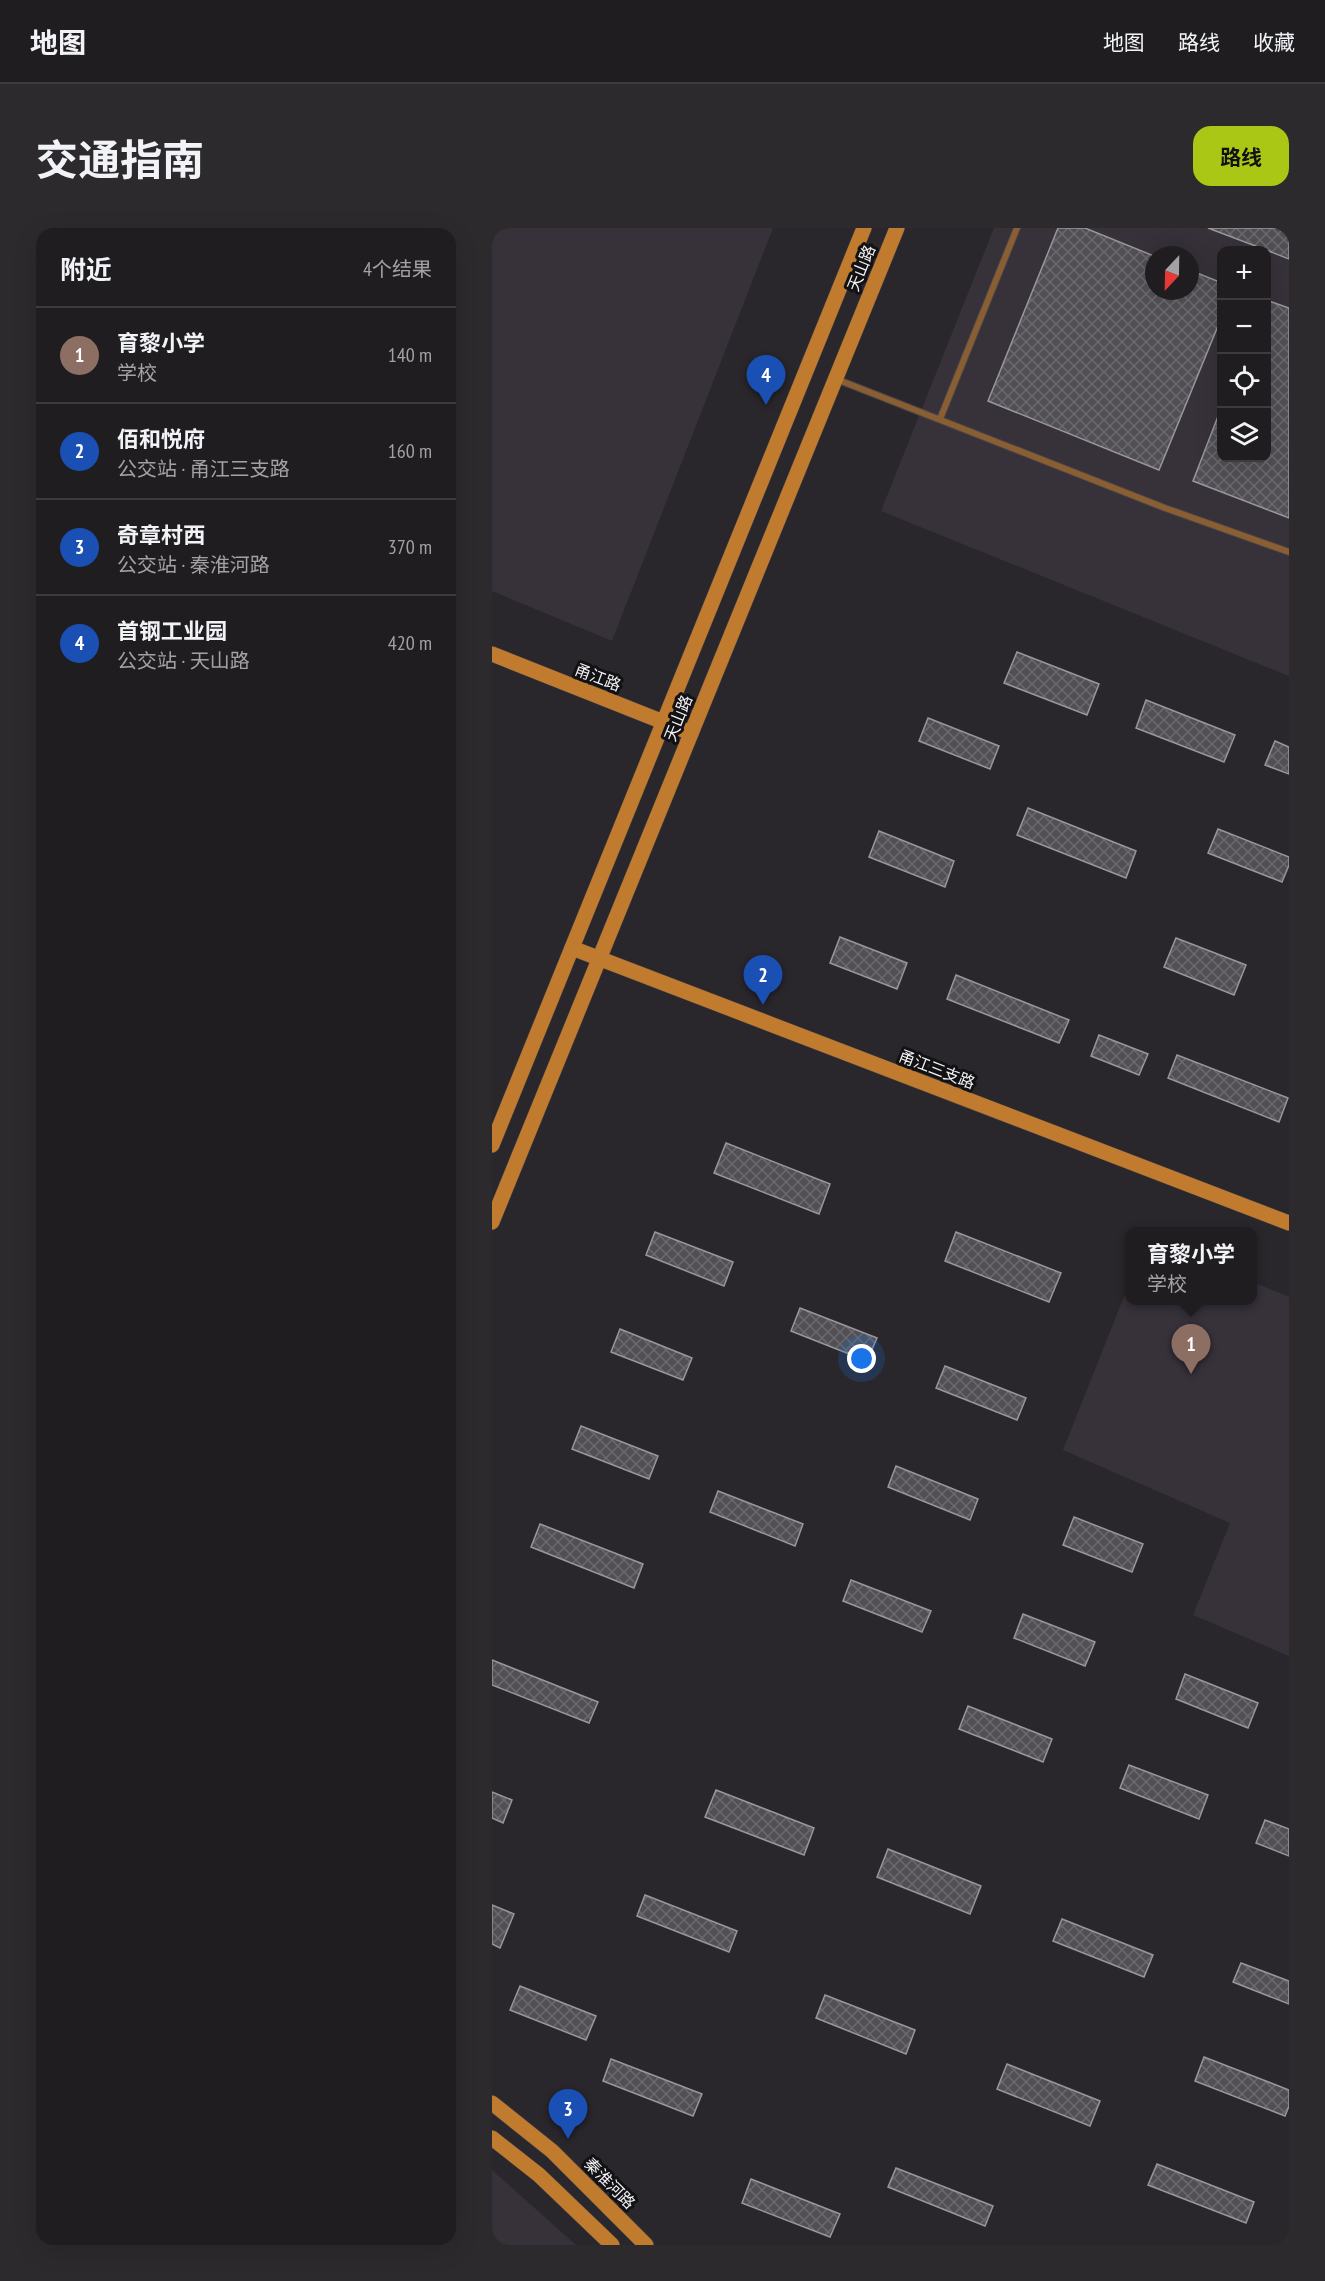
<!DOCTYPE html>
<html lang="zh">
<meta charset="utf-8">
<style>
body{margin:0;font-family:"PT Sans Narrow","Noto Sans SC",sans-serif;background:#2d2a2e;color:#f1f3f6}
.controls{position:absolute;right:18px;top:18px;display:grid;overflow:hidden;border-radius:12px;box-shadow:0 6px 24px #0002}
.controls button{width:54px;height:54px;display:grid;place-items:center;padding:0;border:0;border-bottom:2px solid #3d3b3f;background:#201d21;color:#f1f3f6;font:30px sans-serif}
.compass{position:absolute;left:653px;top:18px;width:54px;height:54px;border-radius:50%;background:#201d21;box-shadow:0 6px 24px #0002;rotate:202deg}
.you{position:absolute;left:370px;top:1131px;width:21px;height:21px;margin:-15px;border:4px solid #fff;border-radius:50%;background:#1a73e8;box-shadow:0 0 0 9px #1a73e833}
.badge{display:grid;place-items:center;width:39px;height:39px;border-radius:50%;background:#abc716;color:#fff;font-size:20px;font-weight:700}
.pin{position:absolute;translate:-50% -50px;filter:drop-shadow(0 2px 3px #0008)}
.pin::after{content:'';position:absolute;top:32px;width:21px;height:18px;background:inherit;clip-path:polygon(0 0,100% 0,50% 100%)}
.popup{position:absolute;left:633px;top:999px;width:132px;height:78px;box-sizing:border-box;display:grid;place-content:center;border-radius:12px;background:#201d21;filter:drop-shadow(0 2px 4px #0005);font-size:20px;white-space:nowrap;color:#a2a2a5}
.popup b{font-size:22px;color:#f1f3f6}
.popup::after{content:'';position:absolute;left:50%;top:100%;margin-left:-12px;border:12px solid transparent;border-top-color:#201d21}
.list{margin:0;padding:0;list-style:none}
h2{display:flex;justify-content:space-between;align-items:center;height:78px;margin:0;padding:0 24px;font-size:26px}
h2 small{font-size:20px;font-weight:400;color:#a2a2a5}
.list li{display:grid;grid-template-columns:39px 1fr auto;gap:18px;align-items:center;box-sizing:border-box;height:96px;padding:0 24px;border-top:2px solid #3d3b3f}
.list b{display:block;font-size:22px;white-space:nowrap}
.list p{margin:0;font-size:20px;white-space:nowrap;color:#a2a2a5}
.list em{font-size:20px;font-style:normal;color:#a2a2a5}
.icon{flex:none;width:33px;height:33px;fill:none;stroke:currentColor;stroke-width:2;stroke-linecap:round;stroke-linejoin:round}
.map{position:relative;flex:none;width:797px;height:2017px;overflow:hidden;border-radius:18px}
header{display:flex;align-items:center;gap:36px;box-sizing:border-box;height:84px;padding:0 30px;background:#201d21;border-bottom:2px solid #3d3b3f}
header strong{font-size:28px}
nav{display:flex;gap:33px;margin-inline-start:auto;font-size:21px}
.intro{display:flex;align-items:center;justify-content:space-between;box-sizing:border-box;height:144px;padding:0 36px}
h1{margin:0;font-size:42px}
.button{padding:15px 27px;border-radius:18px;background:#abc716;color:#111;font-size:21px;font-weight:700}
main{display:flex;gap:36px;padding:0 36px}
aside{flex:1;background:#201d21;border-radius:18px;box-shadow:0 6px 24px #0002}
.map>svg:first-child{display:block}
</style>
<header>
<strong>地图</strong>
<nav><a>地图</a><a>路线</a><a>收藏</a></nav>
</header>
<div class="intro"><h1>交通指南</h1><a class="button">路线</a></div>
<main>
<aside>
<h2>附近<small>4个结果</small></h2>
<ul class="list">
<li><span class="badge" style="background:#8d6e63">1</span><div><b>育黎小学</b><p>学校</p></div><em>140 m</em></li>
<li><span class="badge" style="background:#1a4fb4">2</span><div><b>佰和悦府</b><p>公交站 · 甬江三支路</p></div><em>160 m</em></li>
<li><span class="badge" style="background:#1a4fb4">3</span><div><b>奇章村西</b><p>公交站 · 秦淮河路</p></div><em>370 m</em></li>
<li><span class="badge" style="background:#1a4fb4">4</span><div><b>首钢工业园</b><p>公交站 · 天山路</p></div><em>420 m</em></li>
</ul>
</aside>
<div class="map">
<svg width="797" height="2017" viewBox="0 0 797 2017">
<defs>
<pattern id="building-cross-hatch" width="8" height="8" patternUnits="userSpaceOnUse" patternTransform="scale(1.5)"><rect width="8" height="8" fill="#514f54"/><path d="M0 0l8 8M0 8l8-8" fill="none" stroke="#6a696d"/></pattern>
</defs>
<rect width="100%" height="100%" fill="#2a272c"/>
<g fill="#37313a" fill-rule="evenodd">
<polygon points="0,0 281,0 120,413 0,363"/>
<path d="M502 0H797V448L389 283ZM730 22H774V230H730ZM662 27H698V63H662Z"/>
<polygon points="761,1054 797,1069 797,1428 701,1387 738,1295 571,1222 637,1056 638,1072 760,1072"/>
<polygon points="0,1942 84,2017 0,2017"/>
</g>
<g fill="url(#building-cross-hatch)" stroke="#99969c" stroke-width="1.5">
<polygon points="566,0 593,0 662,28 662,63 698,63 698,42 730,55 730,88 667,242 496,173"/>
<polygon points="716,0 797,0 797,31 774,22"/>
<polygon points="774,72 797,80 797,290 701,253 730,178 730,230 774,230"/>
<polygon points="525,424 607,456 595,487 512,455"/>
<polygon points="654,472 743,507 732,534 644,500"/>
<polygon points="436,490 507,518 498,541 427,513"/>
<polygon points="783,513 797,519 797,546 773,537"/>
<polygon points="536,580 644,623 634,650 525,607"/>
<polygon points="726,601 797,629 797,637 790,654 716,625"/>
<polygon points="387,603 462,633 453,659 377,629"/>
<polygon points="348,709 415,735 405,761 338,735"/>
<polygon points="684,710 754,737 742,767 672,739"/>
<polygon points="464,747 577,792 567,815 455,771"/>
<polygon points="607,807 656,826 647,847 599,828"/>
<polygon points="685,827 796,870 787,894 676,850"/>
<polygon points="234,915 338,956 327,986 222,945"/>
<polygon points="163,1004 241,1034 232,1058 154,1027"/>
<polygon points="464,1004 569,1045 557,1074 453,1033"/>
<polygon points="308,1080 385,1110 375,1133 299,1103"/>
<polygon points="128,1101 200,1130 191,1152 119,1124"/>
<polygon points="453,1138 534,1170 525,1192 444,1160"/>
<polygon points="89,1198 166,1228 157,1251 80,1221"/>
<polygon points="404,1238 486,1271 478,1292 396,1259"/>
<polygon points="226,1263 311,1296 303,1318 218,1284"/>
<polygon points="582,1289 651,1316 640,1344 571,1317"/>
<polygon points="48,1296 151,1336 142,1360 39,1319"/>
<polygon points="359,1352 439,1383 430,1404 351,1373"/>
<polygon points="531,1386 603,1414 593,1438 522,1410"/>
<polygon points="0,1432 106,1474 97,1495 0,1457"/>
<polygon points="693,1446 766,1475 756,1500 684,1471"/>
<polygon points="476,1478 560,1511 551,1534 467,1501"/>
<polygon points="637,1537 716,1567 707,1591 628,1560"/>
<polygon points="224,1562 322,1600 312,1627 213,1589"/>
<polygon points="0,1564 20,1572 11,1595 0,1590"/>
<polygon points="773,1592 797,1601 797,1628 764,1615"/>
<polygon points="396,1621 489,1658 478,1686 385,1649"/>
<polygon points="153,1667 245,1703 237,1724 145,1688"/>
<polygon points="0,1677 22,1686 8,1720 0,1716"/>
<polygon points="570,1691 661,1727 652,1749 561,1713"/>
<polygon points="749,1735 797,1753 797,1776 741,1754"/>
<polygon points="28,1758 104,1788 94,1812 18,1782"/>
<polygon points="333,1767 423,1802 414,1826 324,1790"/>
<polygon points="712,1829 797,1862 797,1878 793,1888 703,1853"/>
<polygon points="119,1831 210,1866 201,1888 111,1853"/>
<polygon points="515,1836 608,1873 598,1898 505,1861"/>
<polygon points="665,1936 762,1974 754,1995 656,1957"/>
<polygon points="404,1940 501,1978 493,1998 396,1959"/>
<polygon points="259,1951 348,1986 338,2009 250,1975"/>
</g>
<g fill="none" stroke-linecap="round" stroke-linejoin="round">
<g stroke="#464348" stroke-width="8">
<g id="lane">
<polyline points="344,151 673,280 797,324"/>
<polyline points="448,191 525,0"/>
</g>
</g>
<g stroke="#464348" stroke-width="16">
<g id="secondary">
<polyline points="0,426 199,505"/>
<polyline points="80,720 797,995"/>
<polyline points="0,917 372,0"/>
<polyline points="0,994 405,0"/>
<polyline points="0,1875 60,1923 154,2017"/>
<polyline points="0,1910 47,1947 120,2017"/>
</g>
</g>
<use href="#lane" stroke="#8a5e33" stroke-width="6"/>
<use href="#secondary" stroke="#c17b2f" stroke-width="15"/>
</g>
<g text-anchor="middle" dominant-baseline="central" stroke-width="6" stroke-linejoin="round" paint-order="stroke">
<g font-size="16" fill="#f3f1f4" stroke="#121113">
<text transform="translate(369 40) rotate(-68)">天山路</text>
<text transform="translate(106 449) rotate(21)">甬江路</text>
<text transform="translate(186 490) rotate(-68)">天山路</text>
<text transform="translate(445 841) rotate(21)">甬江三支路</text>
<text transform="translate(118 1955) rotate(45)">秦淮河路</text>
</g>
</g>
</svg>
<div class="controls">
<button>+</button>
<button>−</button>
<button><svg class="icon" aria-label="locate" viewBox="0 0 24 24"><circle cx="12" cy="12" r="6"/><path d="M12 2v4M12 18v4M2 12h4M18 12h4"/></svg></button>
<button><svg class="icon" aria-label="layers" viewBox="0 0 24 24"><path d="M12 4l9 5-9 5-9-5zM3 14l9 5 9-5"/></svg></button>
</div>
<svg class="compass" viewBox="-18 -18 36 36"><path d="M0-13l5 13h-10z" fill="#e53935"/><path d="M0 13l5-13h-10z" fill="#a2a2a5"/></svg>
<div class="you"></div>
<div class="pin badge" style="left:699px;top:1146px;background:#8d6e63">1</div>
<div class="popup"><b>育黎小学</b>学校</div>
<div class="pin badge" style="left:271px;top:777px;background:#1a4fb4">2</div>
<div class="pin badge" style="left:76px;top:1911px;background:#1a4fb4">3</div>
<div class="pin badge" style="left:274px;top:177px;background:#1a4fb4">4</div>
</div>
</main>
